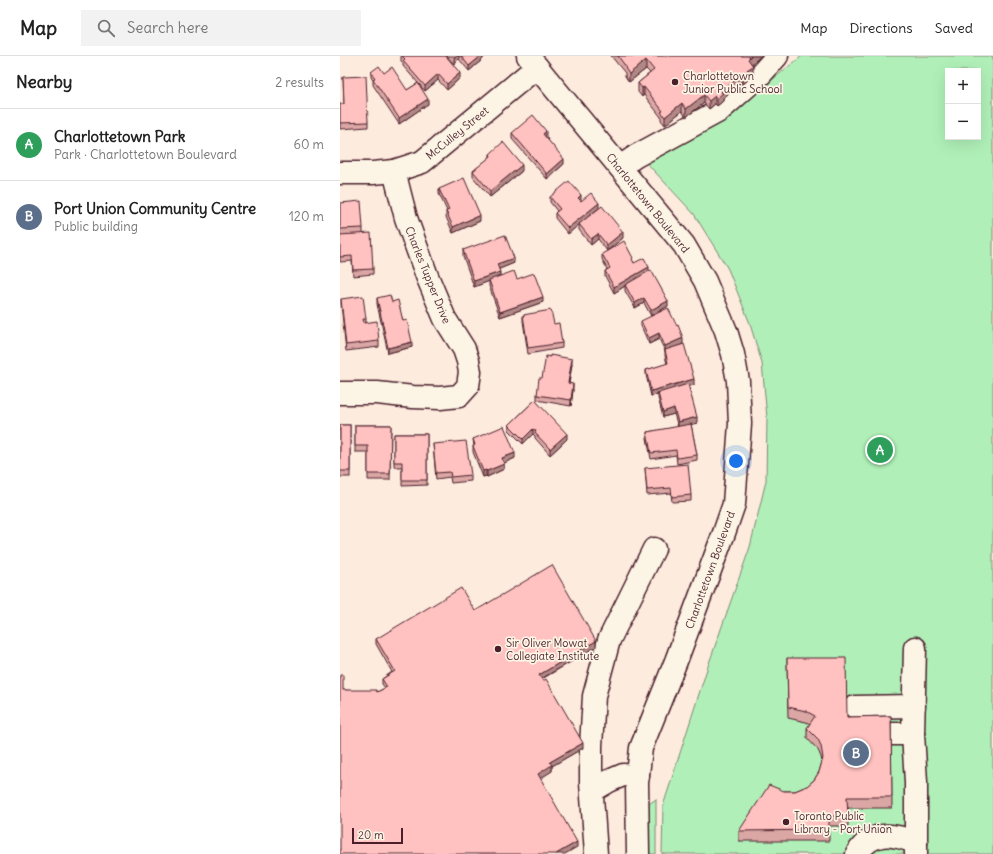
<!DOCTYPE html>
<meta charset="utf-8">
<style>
body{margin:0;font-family:Delius,sans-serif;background:#f2f2f2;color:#222}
.controls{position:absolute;right:12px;top:12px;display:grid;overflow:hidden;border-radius:0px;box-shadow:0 4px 16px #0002}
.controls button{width:36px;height:36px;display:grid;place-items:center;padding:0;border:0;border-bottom:1px solid #e0e0e0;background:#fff;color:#222;font:20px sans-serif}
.scale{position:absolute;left:12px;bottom:10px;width:51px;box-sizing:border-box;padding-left:4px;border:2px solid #4a1f2b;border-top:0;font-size:11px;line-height:14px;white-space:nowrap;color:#4a1f2b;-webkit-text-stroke:3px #fcf5e5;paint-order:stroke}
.you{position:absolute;left:396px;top:405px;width:14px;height:14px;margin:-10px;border:3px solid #fff;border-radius:50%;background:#1a73e8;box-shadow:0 0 0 6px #1a73e833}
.badge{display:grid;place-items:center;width:26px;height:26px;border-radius:50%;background:#4a1f2b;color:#fff;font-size:13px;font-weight:700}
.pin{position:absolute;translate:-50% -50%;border:2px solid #fff;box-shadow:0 1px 4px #0006}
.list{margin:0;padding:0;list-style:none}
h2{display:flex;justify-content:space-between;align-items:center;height:52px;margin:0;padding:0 16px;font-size:17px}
h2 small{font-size:13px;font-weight:400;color:#767676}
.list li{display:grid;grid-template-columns:26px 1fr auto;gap:12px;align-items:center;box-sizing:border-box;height:72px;padding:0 16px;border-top:1px solid #e0e0e0}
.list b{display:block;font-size:15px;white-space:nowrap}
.list p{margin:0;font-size:13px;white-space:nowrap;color:#767676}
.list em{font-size:13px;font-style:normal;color:#767676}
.icon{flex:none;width:22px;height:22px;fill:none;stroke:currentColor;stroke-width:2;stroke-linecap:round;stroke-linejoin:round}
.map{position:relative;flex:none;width:653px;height:798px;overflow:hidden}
header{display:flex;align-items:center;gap:24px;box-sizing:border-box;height:56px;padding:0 20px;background:#fff;border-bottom:1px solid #e0e0e0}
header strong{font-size:19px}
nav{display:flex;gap:22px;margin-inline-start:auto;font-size:14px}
.search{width:280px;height:36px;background:#f2f2f2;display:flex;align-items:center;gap:10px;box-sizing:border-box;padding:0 14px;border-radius:0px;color:#767676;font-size:15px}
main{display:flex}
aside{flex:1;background:#fff}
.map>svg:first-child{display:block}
</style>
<header>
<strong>Map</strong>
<div class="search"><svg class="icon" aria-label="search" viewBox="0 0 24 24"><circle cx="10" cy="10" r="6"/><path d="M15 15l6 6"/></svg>Search here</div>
<nav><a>Map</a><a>Directions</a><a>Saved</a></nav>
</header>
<main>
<aside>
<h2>Nearby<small>2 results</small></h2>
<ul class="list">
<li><span class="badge" style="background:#2e9e5b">A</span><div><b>Charlottetown Park</b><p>Park · Charlottetown Boulevard</p></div><em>60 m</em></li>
<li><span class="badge" style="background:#5c6f8a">B</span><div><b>Port Union Community Centre</b><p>Public building</p></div><em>120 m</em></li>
</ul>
</aside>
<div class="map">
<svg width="653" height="798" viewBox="0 0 653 798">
<rect width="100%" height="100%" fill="#fdebde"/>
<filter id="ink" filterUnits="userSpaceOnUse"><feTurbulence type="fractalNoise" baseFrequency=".025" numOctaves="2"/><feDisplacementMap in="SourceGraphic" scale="8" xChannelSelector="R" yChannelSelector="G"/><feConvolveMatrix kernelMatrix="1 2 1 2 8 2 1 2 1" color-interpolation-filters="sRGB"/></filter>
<g filter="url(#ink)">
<g fill="#b0f0b8" stroke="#7d8872" fill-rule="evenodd">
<path d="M462 0H653V798H322L323 750 368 610 410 491 426 425 427 362 422 307 409 265 388 213 354 158 303 103 396 52ZM608 15H638V81H608Z"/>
<polygon points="316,743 316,798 309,798 309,748"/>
</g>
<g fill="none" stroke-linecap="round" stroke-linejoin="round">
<g stroke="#4a1f2b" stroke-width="25">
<g id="minor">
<polyline points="188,0 344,189 365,225 386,275 393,298 398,325 400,368 394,448 384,477 336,605 301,692 297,727 298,798"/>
<polyline points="280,111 296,100 379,55 421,18 437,0"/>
<polyline points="0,117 33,117 54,115 82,106 197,11"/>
<polyline points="0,337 37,337 73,341 100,342 119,340 128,330 130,316 128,305 124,293 105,263 87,220 66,162 54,115"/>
<polyline points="575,592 573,678 576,726 576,798"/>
<polyline points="515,651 574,650"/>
<polyline points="553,678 573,678"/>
<polyline points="252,735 269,725 283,719 298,720"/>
<polyline points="256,798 251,726 251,690 254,640 269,584 314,493"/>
<path d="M517 798C531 774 553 777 576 787"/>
</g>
</g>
<use href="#minor" stroke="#fcf5e5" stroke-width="22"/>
</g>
<g fill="#dba7a5" stroke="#4a1f2b">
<polygon points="61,0 106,0 120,22 107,34 98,24 85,35 79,28 88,48 59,68 33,29 33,24 31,21 31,16 44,17 67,34 78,27 63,10 63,7 61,5"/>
<polygon points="107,0 143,0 143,3 129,15 119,3 114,8"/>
<polygon points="271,0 421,0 412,8 413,18 408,21 408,24 402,29 401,28 383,42 383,45 377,50 375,48 369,53 364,47 346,61 342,55 325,69 321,64 321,61 304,39 302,41 298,36 298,27 310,17 306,13 289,26 285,20 285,17"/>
<polygon points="3,21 28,66 28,71 0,73 0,48 4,48"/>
<polygon points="172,77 206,80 206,81 224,108 207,123 172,83"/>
<polygon points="150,98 182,115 150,141 133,121 133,115 150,101"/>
<polygon points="99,133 140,165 113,177 106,161 106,155 107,155 99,138"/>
<polygon points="210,141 241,145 259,152 243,165 283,182 267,195 258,183 251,189 239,174 239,168 228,178 215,162 215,157 217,155 210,146"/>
<polygon points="0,147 23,172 23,177 33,213 33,218 13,220 12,205 0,206"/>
<polygon points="123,194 174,207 159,213 160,221 177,223 203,246 160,261 149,230 149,225 134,231 123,200"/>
<polygon points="262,198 293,205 294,207 309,215 328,250 311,260 304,247 295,252 285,235 285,230 274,237 265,220 265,215 267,213 262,203"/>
<polygon points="37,242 52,246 63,265 72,291 48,297 37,248"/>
<polygon points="1,243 26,263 26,267 39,285 39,291 6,295 1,248"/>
<polygon points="183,259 214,268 222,287 222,292 188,298 183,265"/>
<polygon points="301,265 343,288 336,291 354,329 349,330 357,367 351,368 357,399 357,404 337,408 336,399 311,403 307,382 307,376 338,371 334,358 323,361 318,342 318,339 311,340 306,319 306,314 327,308 325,300 325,295 319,283 309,288 301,270"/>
<polygon points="232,308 229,328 233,334 231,350 197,344 197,339 202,322"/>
<polygon points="195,344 227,383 210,399 195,382 195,380 193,378 183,388 169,374 169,369"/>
<rect x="0" y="369" width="10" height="52"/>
<polygon points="15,369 51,369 50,424 28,424 28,396 15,396"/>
<polygon points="54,378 87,378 87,429 62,430 62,411 54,411"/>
<polygon points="133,383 175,402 164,407 164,413 147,421 146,420 143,421 133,396 133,390 134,390"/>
<polygon points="93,388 131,419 131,425 111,427 110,421 96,423"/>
<polygon points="305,412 351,439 351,445 332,446 331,437 307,439"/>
<polygon points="135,555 256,591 202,623 243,692 212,710 212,715 200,722 237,791 3,634 37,636 45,632 42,628 42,623 52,616 36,588 36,583"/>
<polygon points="447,602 507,661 551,660 552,752 508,752 508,770 489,770 489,785 399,785 399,775 444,735 455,735 467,730 474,724 479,716 482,706 481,701 478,694 467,682 467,672 470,668 466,666 448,662"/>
</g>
<g fill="#b28886" stroke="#4a1f2b">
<polygon points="116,0 119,0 119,3 114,8 114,2"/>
<polygon points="141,0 143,0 143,3 129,15 129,10"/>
<polygon points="411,0 421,0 408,11 408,3"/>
<polygon points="306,4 306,13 289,26 289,18"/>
<polygon points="413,10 413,18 408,21 408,24 402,29 402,21 407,14"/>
<polygon points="120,17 120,22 107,34 107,28"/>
<polygon points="98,18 98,24 85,35 85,30"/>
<polygon points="401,19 401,28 383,42 383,45 377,50 377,42 381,36"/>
<polygon points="304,31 304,39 302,41 302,32"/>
<polygon points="364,39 364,47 346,61 346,53"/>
<polygon points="375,40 375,48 369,53 369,45"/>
<polygon points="88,43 88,48 59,68 59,62"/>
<polygon points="342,47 342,55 325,69 325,61"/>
<polygon points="206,75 206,80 203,83 203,78"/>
<polygon points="224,103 224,108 207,123 207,118"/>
<polygon points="182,109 182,115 150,141 150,135"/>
<polygon points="241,139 241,145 238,142"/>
<polygon points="259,147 259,152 228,178 228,172"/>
<polygon points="140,159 140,165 113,177 113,171"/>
<polygon points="283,176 283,182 267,195 267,189"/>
<polygon points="258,178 258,183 251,189 251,183"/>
<polygon points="174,202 174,207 157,214 157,208"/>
<polygon points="309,211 309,217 285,229 285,230 274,237 274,231"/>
<polygon points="160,216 160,221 134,231 134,225"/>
<polygon points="203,241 203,246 160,261 160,256"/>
<polygon points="304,242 304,247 295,252 295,247"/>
<polygon points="328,245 328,250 311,260 311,254"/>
<polygon points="319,277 319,283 309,288 309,282"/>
<polygon points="343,282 343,288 325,296 325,290"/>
<polygon points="72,286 72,291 48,297 48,292"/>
<polygon points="232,303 232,308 228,333 228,327"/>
<polygon points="354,323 354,329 318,339 318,337 318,339 311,340 311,335"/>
<polygon points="233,328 233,334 231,350 231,344"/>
<polygon points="334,352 334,358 323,361 323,356"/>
<polygon points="357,361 357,367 338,372 338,366"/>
<polygon points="193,373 193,378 183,388 183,383"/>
<polygon points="227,378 227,383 210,399 210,393"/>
<polygon points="175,397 175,402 162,408 162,402"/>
<polygon points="164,408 164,413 147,421 147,415"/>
<polygon points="146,414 146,420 143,421 143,415"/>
<polygon points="256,585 256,591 199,624 199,619"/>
<polygon points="243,687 243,692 212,710 212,715 198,724 198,718 210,706"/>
<polygon points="237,786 237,791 225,798 216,798"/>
</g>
<g fill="#ffc2c0" stroke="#4a1f2b">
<polygon points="62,0 106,0 120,17 107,28 98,18 85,30 63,5 65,3"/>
<polygon points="121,0 141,0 129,10"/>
<polygon points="278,0 411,0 408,3 413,10 407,14 408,16 402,21 401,19 381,36 383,37 377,42 375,40 369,45 364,39 346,53 342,47 325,61 321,56 323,55 304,31 302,32 298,27 314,14 306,4 289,18 285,12 286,11"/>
<polygon points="39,10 44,17 52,11 67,34 78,27 88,43 59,62 33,23 35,22 31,16"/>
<polygon points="26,20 28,66 0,67 0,48 4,48 3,21"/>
<polygon points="193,59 206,75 203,78 224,103 207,118 172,77"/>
<polygon points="163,86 182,109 150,135 133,115 151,100 150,98"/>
<polygon points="124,122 140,159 113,171 106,155 109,154 99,133"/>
<polygon points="229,125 241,139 238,142 241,145 251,137 259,147 228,172 215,157 220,153 210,141"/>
<polygon points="21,145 23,172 0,173 0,147"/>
<polygon points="262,150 283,176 267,189 258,178 251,183 239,168"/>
<polygon points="31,177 33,213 13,214 12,200 0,201 0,179"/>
<polygon points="165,179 174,202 157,208 160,216 134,225 123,194"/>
<polygon points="284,185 293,202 292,203 294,207 304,202 309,211 274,231 265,215 270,212 262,198"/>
<polygon points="311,214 328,245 311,254 304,242 295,247 285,229"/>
<polygon points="174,215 177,223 194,217 203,241 160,256 149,224"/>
<polygon points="50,239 52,246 58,244 63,265 67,264 72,286 48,292 37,242"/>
<polygon points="23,240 26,263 23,263 24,267 37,265 39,285 6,289 1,243"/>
<polygon points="328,252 337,270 338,269 343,282 325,290 319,277 309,282 301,265"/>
<polygon points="211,254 214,268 219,267 222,287 188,292 183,259"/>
<polygon points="344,288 354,323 311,335 306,314 328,307 325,294"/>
<polygon points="210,299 232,303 228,327 233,328 231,344 197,339 199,322 202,322 206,300 210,301"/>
<polygon points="348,328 357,361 338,366 334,352 323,356 318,337"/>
<polygon points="195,344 227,378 210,393 195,377 196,375 193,373 183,383 169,369"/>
<polygon points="351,368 357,399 337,402 336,394 311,397 307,376"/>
<rect x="0" y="369" width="10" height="46"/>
<polygon points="15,369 51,369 50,418 28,418 28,390 15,390"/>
<polygon points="164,370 175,397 162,402 164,408 147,415 146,414 143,415 133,390 135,389 133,383"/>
<polygon points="54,378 87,378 87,424 62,424 62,406 54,406"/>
<polygon points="126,385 131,419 111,421 110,416 96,417 93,388"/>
<polygon points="348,408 351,439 332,441 331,432 307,434 305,412"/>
<polygon points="212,509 256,585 199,619 203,625 206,623 243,687 210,706 212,709 198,718 237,786 216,798 0,798 0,619 3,619 3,634 36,634 37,636 47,631 42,623 55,615 36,583 121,532 135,555"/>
<polygon points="447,602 506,602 507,661 551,660 552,741 507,741 508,760 489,760 489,774 399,775 429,729 444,735 455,735 467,730 474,724 479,716 483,702 481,690 478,683 467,672 475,660 466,655 448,651"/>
</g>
</g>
<g fill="#4a1f2b" stroke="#fcf5e5" stroke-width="1.5">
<circle cx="335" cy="26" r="4"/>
<circle cx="158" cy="593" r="4"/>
<circle cx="446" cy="766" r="4"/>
</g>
<g text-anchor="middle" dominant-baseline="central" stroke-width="3.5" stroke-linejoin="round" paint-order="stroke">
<g font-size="11" fill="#4a1f2b" stroke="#fcf5e5" text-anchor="start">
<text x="343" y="20">Charlottetown<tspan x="343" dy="13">Junior Public School</tspan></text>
<text x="166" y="587">Sir Oliver Mowat<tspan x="166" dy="13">Collegiate Institute</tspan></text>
<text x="454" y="760">Toronto Public<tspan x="454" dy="13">Library - Port Union</tspan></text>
</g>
<g font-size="11" fill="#4a1f2b" stroke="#fcf5e5">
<text transform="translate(117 77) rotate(-39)">McCulley Street</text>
<text transform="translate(308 147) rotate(51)">Charlottetown Boulevard</text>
<text transform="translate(88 219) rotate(68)">Charles Tupper Drive</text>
<text transform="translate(370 514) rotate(-70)">Charlottetown Boulevard</text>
</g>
</g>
</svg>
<div class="controls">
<button>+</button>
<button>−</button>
</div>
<div class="scale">20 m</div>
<div class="you"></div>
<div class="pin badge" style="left:540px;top:394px;background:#2e9e5b">A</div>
<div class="pin badge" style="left:516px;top:697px;background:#5c6f8a">B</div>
</div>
</main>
